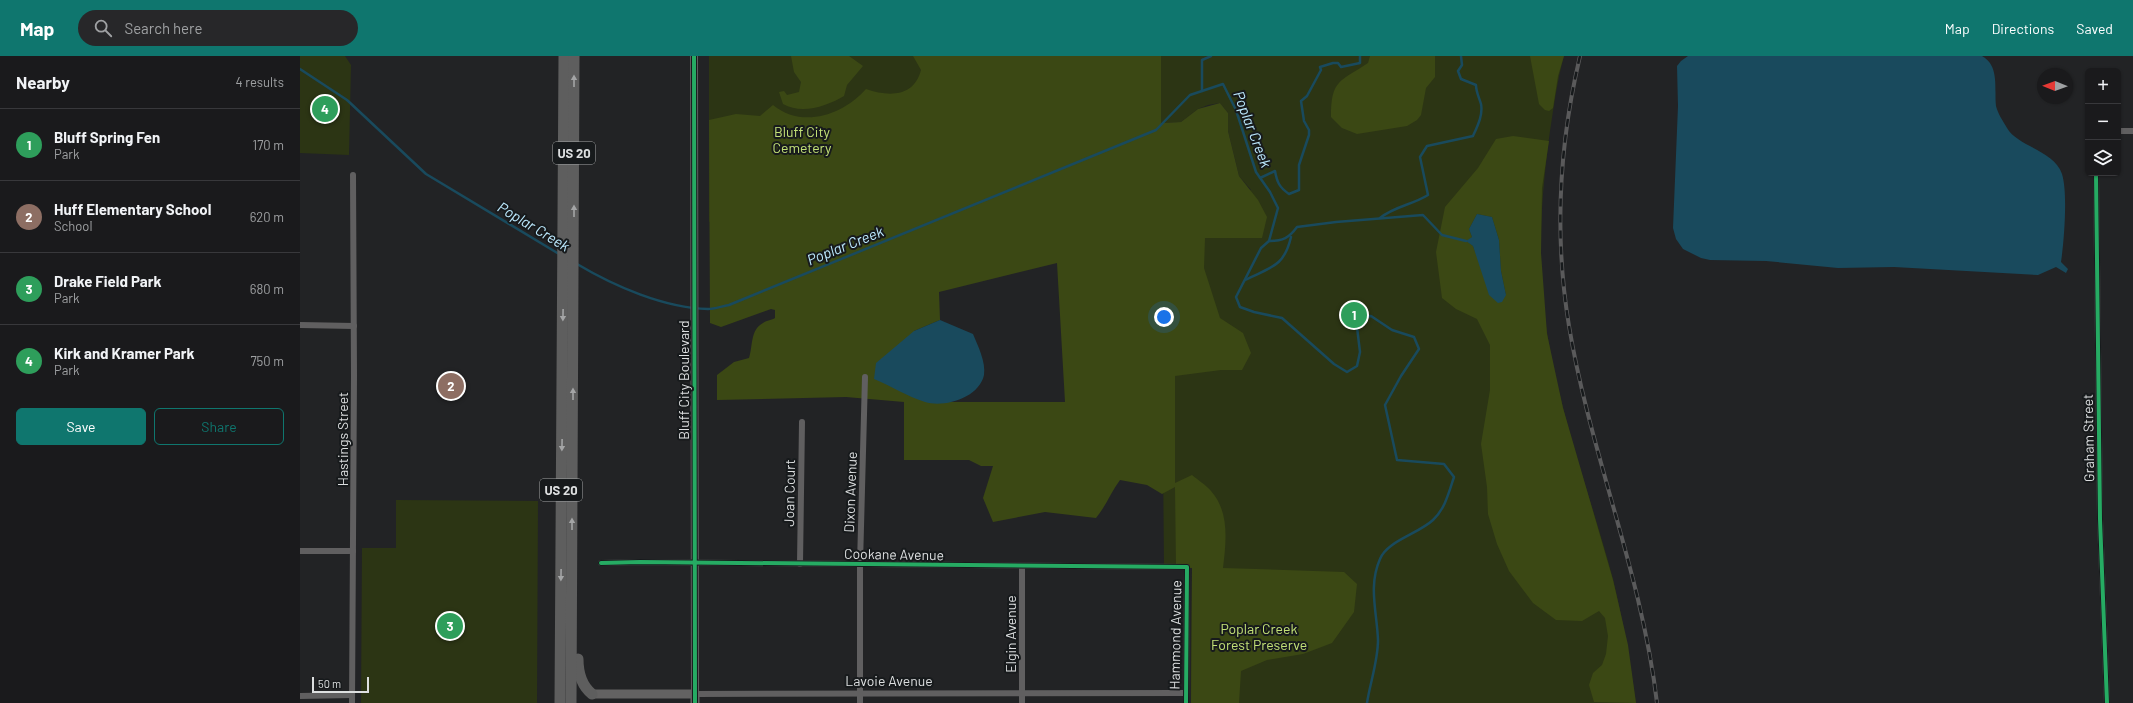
<!DOCTYPE html>
<meta charset="utf-8">
<style>
body{margin:0;font-family:Barlow,sans-serif;background:#272729;color:#f1f3f6}
.controls{position:absolute;right:12px;top:12px;display:grid;overflow:hidden;border-radius:6px;box-shadow:0 1px 3px #0004}
.controls button{width:36px;height:36px;display:grid;place-items:center;padding:0;border:0;border-bottom:1px solid #38383b;background:#1a1a1c;color:#f1f3f6;font:20px sans-serif}
.compass{position:absolute;left:1737px;top:12px;width:36px;height:36px;border-radius:50%;background:#1a1a1c;box-shadow:0 1px 3px #0004;rotate:271deg}
.scale{position:absolute;left:12px;bottom:10px;width:57px;box-sizing:border-box;padding-left:4px;border:2px solid #dddfe0;border-top:0;font-size:11px;line-height:14px;white-space:nowrap;color:#dddfe0;-webkit-text-stroke:3px #171a1c;paint-order:stroke}
.you{position:absolute;left:864px;top:261px;width:14px;height:14px;margin:-10px;border:3px solid #fff;border-radius:50%;background:#1a73e8;box-shadow:0 0 0 6px #1a73e833}
.badge{display:grid;place-items:center;width:26px;height:26px;border-radius:50%;background:#0f766e;color:#fff;font-size:13px;font-weight:700}
.pin{position:absolute;translate:-50% -50%;border:2px solid #fff;box-shadow:0 1px 4px #0006}
.list{margin:0;padding:0;list-style:none}
h2{display:flex;justify-content:space-between;align-items:center;height:52px;margin:0;padding:0 16px;font-size:17px}
h2 small{font-size:13px;font-weight:400;color:#9fa1a3}
.list li{display:grid;grid-template-columns:26px 1fr auto;gap:12px;align-items:center;box-sizing:border-box;height:72px;padding:0 16px;border-top:1px solid #38383b}
.list b{display:block;font-size:15px;white-space:nowrap}
.list p{margin:0;font-size:13px;white-space:nowrap;color:#9fa1a3}
.list em{font-size:13px;font-style:normal;color:#9fa1a3}
.actions{display:flex;gap:8px;padding:12px 16px}
.actions a{flex:1;padding:9px 0;border:1px solid #0f766e;border-radius:6px;text-align:center;font-size:14px;color:#0f766e}
.actions .main{background:#0f766e;color:#fff}
.icon{flex:none;width:22px;height:22px;fill:none;stroke:currentColor;stroke-width:2;stroke-linecap:round;stroke-linejoin:round}
.map{position:relative;flex:none;width:1833px;height:647px;overflow:hidden}
header{display:flex;align-items:center;gap:24px;box-sizing:border-box;height:56px;padding:0 20px;background:#0f766e;color:#fff}
header strong{font-size:19px}
nav{display:flex;gap:22px;margin-inline-start:auto;font-size:14px}
.search{width:280px;height:36px;background:#272729;display:flex;align-items:center;gap:10px;box-sizing:border-box;padding:0 14px;border-radius:22px;color:#9fa1a3;font-size:15px}
main{display:flex}
aside{flex:1;background:#1a1a1c}
.map>svg:first-child{display:block}
</style>
<header>
<strong>Map</strong>
<div class="search"><svg class="icon" aria-label="search" viewBox="0 0 24 24"><circle cx="10" cy="10" r="6"/><path d="M15 15l6 6"/></svg>Search here</div>
<nav><a>Map</a><a>Directions</a><a>Saved</a></nav>
</header>
<main>
<aside>
<h2>Nearby<small>4 results</small></h2>
<ul class="list">
<li><span class="badge" style="background:#2e9e5b">1</span><div><b>Bluff Spring Fen</b><p>Park</p></div><em>170 m</em></li>
<li><span class="badge" style="background:#8d6e63">2</span><div><b>Huff Elementary School</b><p>School</p></div><em>620 m</em></li>
<li><span class="badge" style="background:#2e9e5b">3</span><div><b>Drake Field Park</b><p>Park</p></div><em>680 m</em></li>
<li><span class="badge" style="background:#2e9e5b">4</span><div><b>Kirk and Kramer Park</b><p>Park</p></div><em>750 m</em></li>
</ul>
<div class="actions"><a class="main">Save</a><a>Share</a></div>
</aside>
<div class="map">
<svg width="1833" height="647" viewBox="0 0 1833 647">
<rect width="100%" height="100%" fill="#222325"/>
<g fill="#2c3514">
<polygon points="0,0 45,0 51,9 49,99 0,97"/>
<path d="M409 0H1264C1257 25 1254 50 1250 75 1241 141 1236 210 1247 276 1260 360 1291 441 1313 523 1323 564 1330 605 1336 647H891L892 512 864 511 861 183 951 134 939 120 928 75V57L920 47 908 49 898 53 881 66 861 67 409 166Z"/>
<polygon points="96,444 238,445 237,647 61,647 62,492 96,492"/>
</g>
<g fill="#3b4814" fill-rule="evenodd">
<path d="M491 0H549L563 10 547 29 544 40C527 50 502 59 483 48L479 36 484 35 487 39 499 36 501 26 494 16Z"/>
<path d="M613 0H861V67L881 66 898 53 920 47 928 57V75L939 120 958 144 967 161 962 182H905L904 212 920 262 943 277 951 297 942 314H921L875 320V427L892 419C898 424 906 429 911 435 930 456 926 487 923 512L1044 516 1057 528 1054 556 1032 587 1003 598 967 604 941 615 939 647H891L892 512 876 511 875 431 862 438 847 429 820 424C811 436 806 450 796 462L745 456 693 466 683 442 693 410H681L669 404H604V346L546 341 417 344V319L434 306 449 302C453 290 450 274 463 267 467 264 472 264 475 262V254L471 253 421 271 410 267 409 64 436 58 460 60 473 49C502 73 543 59 566 33 589 41 614 41 621 14ZM757 207 765 346H626L614 275 640 264 639 236Z"/>
<path d="M1070 0H1135V21L1126 32 1121 59 1117 64 1107 70 1057 78 1042 72 1031 61C1031 23 1040 26 1068 7Z"/>
<polygon points="1230,0 1264,0 1258,20 1253,52 1249,55 1245,54 1239,48"/>
<path d="M1213 80 1249 85 1242 132 1241 197 1247 278 1263 352 1313 524 1328 589 1336 647 1294 646 1289 629 1293 617 1302 609 1306 598 1308 580 1305 562 1299 555 1282 565 1256 564 1233 547 1209 515 1197 488 1188 458 1187 431 1181 388 1190 334V289L1177 263 1156 253 1142 242 1136 196 1145 151 1178 112 1196 83ZM1177 158 1192 161 1199 184 1201 215 1206 239 1178 203 1173 190 1167 185 1172 181 1169 173Z"/>
</g>
<g fill="#194a5d">
<path d="M1388 0H1682C1700 10 1694 33 1696 50 1698 58 1703 65 1707 72 1718 91 1754 94 1762 118 1768 137 1764 186 1761 206L1768 213 1766 217 1756 211 1738 219 1594 211 1538 212 1466 205 1410 204 1401 202 1383 193 1376 183 1373 172 1378 50 1377 10 1381 5Z"/>
<polygon points="1177,158 1192,161 1199,184 1201,215 1206,239 1202,246 1198,247 1189,239 1173,190 1166,185 1172,181 1169,173"/>
<path d="M640 264 673 278C678 290 686 306 684 319 679 342 644 352 625 346 608 341 591 330 574 323L576 307 614 275Z"/>
</g>
<g fill="none" stroke-linecap="round" stroke-linejoin="round">
<g stroke="#194a5d" stroke-width="2.5">
<polyline points="0,13 47,44 126,118 259,198"/>
<polyline points="902,35 902,4 911,0"/>
<path d="M960 122 975 115C977 126 979 131 989 138L999 134V109L1009 79V74L1004 65 1001 45 1007 40 1021 14 1020 11 1033 7H1038L1041 11 1060 7V0"/>
<path d="M1080 162C1095 150 1112 149 1128 139L1120 101 1127 90 1173 80C1178 69 1183 59 1181 48 1179 41 1176 36 1176 29L1161 23 1158 15 1162 9 1161 0"/>
<path d="M969 185C983 185 989 182 997 171L1036 166 1123 159 1142 179 1166 185"/>
<path d="M277 208C314 230 364 252 408 253 415 253 422 250 429 249L856 74 890 39 923 28 936 54 956 116 970 136 978 152 969 185 961 192 936 241 940 251 954 256 982 262 1034 308 1047 316 1057 310 1060 296 1056 263 1071 260 1092 274 1114 281 1119 293 1101 320 1085 349 1097 404 1144 408 1154 421C1149 436 1145 453 1133 464 1118 478 1087 485 1080 503 1068 530 1077 556 1078 584 1078 605 1070 627 1067 647"/>
<path d="M945 224C971 211 984 211 991 181"/>
</g>
<g stroke="#605f60" stroke-width="6">
<polyline points="1818,75 1833,75"/>
<polyline points="1796,117 1800,463 1807,647"/>
<polyline points="0,269 54,270"/>
<polyline points="0,495 53,495"/>
<polyline points="301,507 340,506 887,511 886,647"/>
<polyline points="500,508 502,366"/>
<polyline points="722,510 722,647"/>
<polyline points="395,638 886,637"/>
<polyline points="0,640 52,639"/>
<polyline points="52,647 54,319 53,119"/>
<polyline points="560,647 560,508 565,321"/>
</g>
<polyline stroke="#605f60" stroke-width="8" points="394,0 395,638"/>
<polyline stroke="#636262" stroke-width="9" points="292,638 395,638 395,647"/>
<g stroke="#5e5e5e" stroke-width="11">
<path d="M278 603C278 617 281 629 292 638"/>
<polyline points="260,647 264,0"/>
<polyline points="271,647 274,0"/>
</g>
<g stroke="#5a5a5b" stroke-width="4">
<path id="rail" d="M1280 0C1259 89 1254 179 1269 270 1290 397 1342 518 1357 647"/>
</g>
<use href="#rail" stroke="#171a1c" stroke-width="2.5" stroke-dasharray="8" stroke-linecap="butt"/>
<g stroke="#171a1c" stroke-width="6">
<g id="cycleway">
<polyline points="394,0 395,647"/>
<polyline points="1796,117 1800,463 1807,647"/>
<polyline points="301,507 340,506 887,511 886,647"/>
</g>
</g>
<use href="#cycleway" stroke="#26ab63" stroke-width="4"/>
</g>
<defs><path id="oneway-solid" d="M-6-.8H1V-3.2L6.5 0L1 3.2V.8H-6Z"/></defs>
<g fill="#a4a5a6">
<use href="#oneway-solid" transform="translate(274 25) rotate(-90)"/>
<use href="#oneway-solid" transform="translate(274 155) rotate(-90)"/>
<use href="#oneway-solid" transform="translate(263 259) rotate(91)"/>
<use href="#oneway-solid" transform="translate(273 338) rotate(-90)"/>
<use href="#oneway-solid" transform="translate(262 389) rotate(91)"/>
<use href="#oneway-solid" transform="translate(272 468) rotate(-90)"/>
<use href="#oneway-solid" transform="translate(261 519) rotate(91)"/>
</g>
<g text-anchor="middle" dominant-baseline="central" stroke-width="4" stroke-linejoin="round" paint-order="stroke">
<g fill="#171a1c" stroke="#a2a4a5" stroke-width="1">
<rect x="253" y="86" width="42" height="22" rx="3"/>
<rect x="240" y="423" width="42" height="22" rx="3"/>
</g>
<g font-size="13" font-weight="bold" fill="#dddfe0">
<text x="274" y="97">US 20</text>
<text x="261" y="434">US 20</text>
</g>
<g font-size="14" fill="#c3e177" stroke="#171a1c">
<text x="502" y="75">Bluff City<tspan x="502" dy="16">Cemetery</tspan></text>
<text x="959" y="572">Poplar Creek<tspan x="959" dy="16">Forest Preserve</tspan></text>
</g>
<g font-size="14" fill="#dddfe0" stroke="#171a1c">
<text transform="translate(383 324) rotate(-90)">Bluff City Boulevard</text>
<text transform="translate(1788 382) rotate(-91)">Graham Street</text>
<text transform="translate(42 383) rotate(-90)">Hastings Street</text>
<text transform="translate(550 436) rotate(-88)">Dixon Avenue</text>
<text transform="translate(489 437) rotate(-89)">Joan Court</text>
<text transform="translate(594 498) rotate(1)">Cookane Avenue</text>
<text transform="translate(710 578) rotate(-90)">Elgin Avenue</text>
<text transform="translate(875 579) rotate(-89)">Hammond Avenue</text>
<text x="589" y="624">Lavoie Avenue</text>
</g>
<g font-size="15" font-style="italic" fill="#bdeaff" stroke="#171a1c">
<text transform="translate(953 73) rotate(69)">Poplar Creek</text>
<text transform="translate(234 170) rotate(31)">Poplar Creek</text>
<text transform="translate(545 189) rotate(-22)">Poplar Creek</text>
</g>
</g>
</svg>
<div class="controls">
<button>+</button>
<button>−</button>
<button><svg class="icon" aria-label="layers" viewBox="0 0 24 24"><path d="M12 4l9 5-9 5-9-5zM3 14l9 5 9-5"/></svg></button>
</div>
<svg class="compass" viewBox="-18 -18 36 36"><path d="M0-13l5 13h-10z" fill="#e53935"/><path d="M0 13l5-13h-10z" fill="#9fa1a3"/></svg>
<div class="scale">50 m</div>
<div class="you"></div>
<div class="pin badge" style="left:1054px;top:259px;background:#2e9e5b">1</div>
<div class="pin badge" style="left:151px;top:330px;background:#8d6e63">2</div>
<div class="pin badge" style="left:150px;top:570px;background:#2e9e5b">3</div>
<div class="pin badge" style="left:25px;top:53px;background:#2e9e5b">4</div>
</div>
</main>
